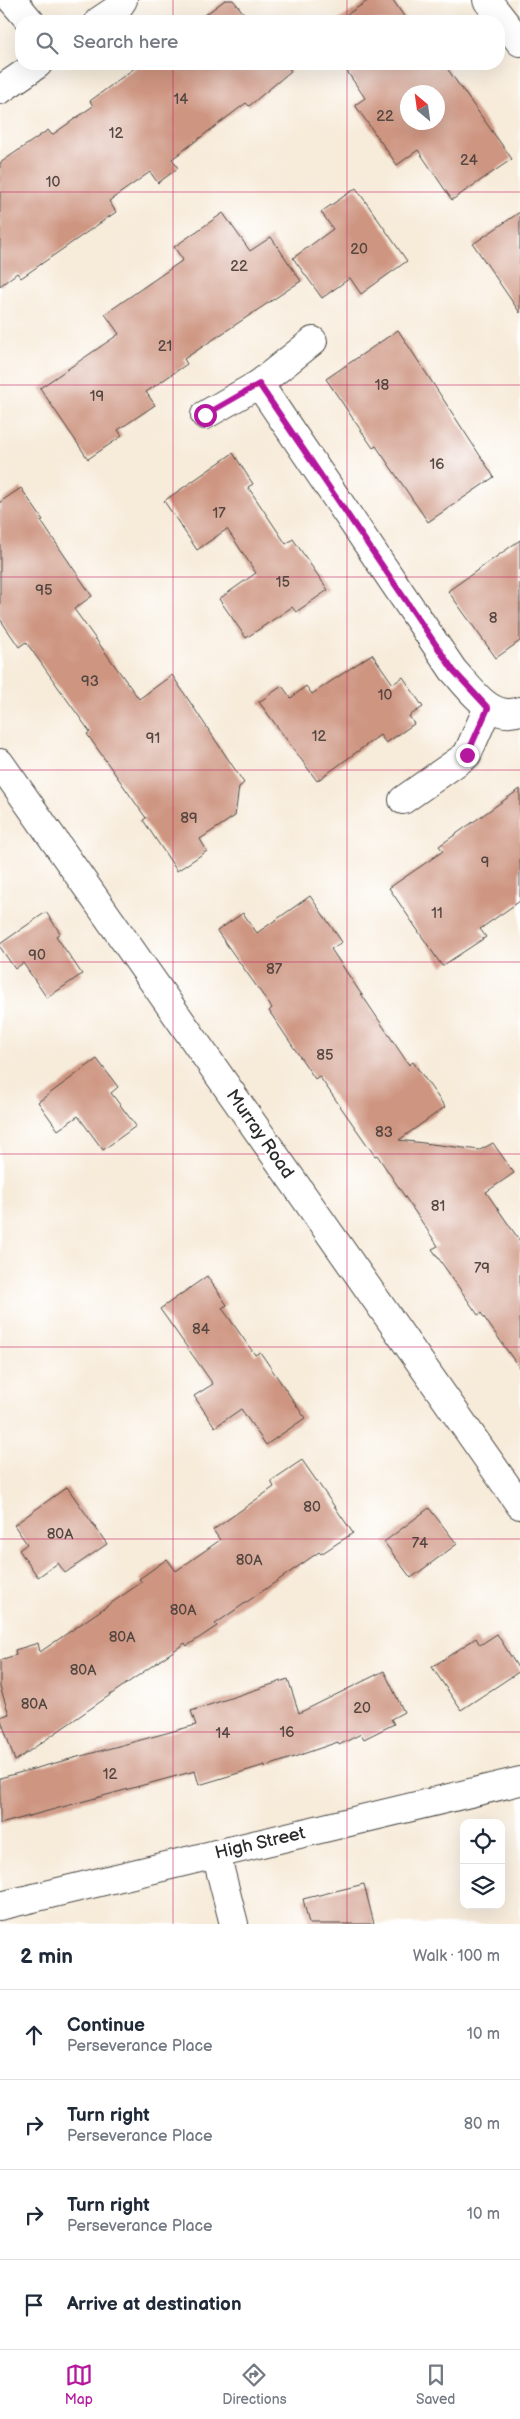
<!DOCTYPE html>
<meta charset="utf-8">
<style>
body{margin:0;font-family:"Balsamiq Sans",sans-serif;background:#f2f2f3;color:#1f2937}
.controls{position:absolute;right:15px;bottom:15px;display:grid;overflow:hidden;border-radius:10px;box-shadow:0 5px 20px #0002}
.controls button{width:45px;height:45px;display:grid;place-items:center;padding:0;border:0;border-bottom:1px solid #e0e1e3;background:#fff;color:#1f2937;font:25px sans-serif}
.compass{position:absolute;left:400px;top:85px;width:45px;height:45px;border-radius:50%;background:#fff;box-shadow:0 5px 20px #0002;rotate:331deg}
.stop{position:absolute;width:15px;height:15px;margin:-11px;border:4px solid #b5179e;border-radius:50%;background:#fff}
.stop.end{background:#b5179e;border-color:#fff;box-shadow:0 1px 5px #0008}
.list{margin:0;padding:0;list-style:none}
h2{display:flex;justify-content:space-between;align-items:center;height:65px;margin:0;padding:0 20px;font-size:21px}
h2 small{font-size:16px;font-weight:400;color:#747a83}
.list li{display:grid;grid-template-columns:32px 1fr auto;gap:15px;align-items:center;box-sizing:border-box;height:90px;padding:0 20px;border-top:1px solid #e0e1e3}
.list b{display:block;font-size:19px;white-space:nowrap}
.list p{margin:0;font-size:16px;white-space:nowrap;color:#747a83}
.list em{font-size:16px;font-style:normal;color:#747a83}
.icon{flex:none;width:28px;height:28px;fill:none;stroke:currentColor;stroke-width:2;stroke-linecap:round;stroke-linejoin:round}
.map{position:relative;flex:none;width:520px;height:1924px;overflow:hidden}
.search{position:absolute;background:#fff;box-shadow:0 5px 20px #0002;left:15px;right:15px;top:15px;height:55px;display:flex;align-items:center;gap:12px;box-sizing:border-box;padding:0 18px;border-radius:20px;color:#747a83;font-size:19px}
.sheet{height:425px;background:#fff}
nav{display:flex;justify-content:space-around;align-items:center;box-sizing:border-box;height:70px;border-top:1px solid #e0e1e3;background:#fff;font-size:14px;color:#747a83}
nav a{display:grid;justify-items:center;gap:2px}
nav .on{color:#b5179e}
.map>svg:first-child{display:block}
</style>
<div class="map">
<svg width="520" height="1924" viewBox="0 0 520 1924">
<rect width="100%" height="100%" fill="#fff"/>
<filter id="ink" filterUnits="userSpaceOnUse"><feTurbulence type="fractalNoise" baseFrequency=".02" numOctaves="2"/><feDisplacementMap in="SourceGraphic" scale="10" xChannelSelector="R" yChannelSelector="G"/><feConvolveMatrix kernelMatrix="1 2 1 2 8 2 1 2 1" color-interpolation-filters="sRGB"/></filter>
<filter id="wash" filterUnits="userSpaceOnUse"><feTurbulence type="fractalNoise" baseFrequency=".0096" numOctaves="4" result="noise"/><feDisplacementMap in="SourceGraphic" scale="20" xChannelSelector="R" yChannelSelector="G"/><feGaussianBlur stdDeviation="1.12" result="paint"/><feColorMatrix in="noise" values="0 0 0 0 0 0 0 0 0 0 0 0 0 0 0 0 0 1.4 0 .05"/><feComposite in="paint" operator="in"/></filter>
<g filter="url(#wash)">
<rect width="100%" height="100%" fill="#f7ebd9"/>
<g id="blocks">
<g fill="#ce9581" fill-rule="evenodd">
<polygon points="225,0 233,0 250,21 197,21"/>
<polygon points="369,0 393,0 407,21 337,21"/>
<polygon points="140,64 286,64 291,71 249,106 246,103 172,159 178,168 158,183 150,172 109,201 116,212 21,278 17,273 0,286 0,163 48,130 52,135 93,106 90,101"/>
<path d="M342 64H444L512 159 452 200 418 150 397 165 355 105 365 98ZM408 92H438V122H408Z"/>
<polygon points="356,188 407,261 361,294 350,278 322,298 293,258 333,229 321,212"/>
<polygon points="520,212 520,313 473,244"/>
<polygon points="223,213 250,251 271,237 301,281 184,359 187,364 146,392 155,405 118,430 122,436 88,459 40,388 119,334 105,314 183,260 174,247"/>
<polygon points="398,330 494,477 428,522 376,446 373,448 326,379"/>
<polygon points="233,453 253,484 248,487 286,544 293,539 328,590 296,612 292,607 246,638 219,599 256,573 227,529 197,550 164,501"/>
<polygon points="21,488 43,520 41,521 92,596 74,609 139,699 172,675 244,783 239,787 235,816 200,839 207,851 177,871 143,820 146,818 87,734 90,732 26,642 19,647 0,619 0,502"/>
<polygon points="520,540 520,641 496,658 448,591"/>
<polygon points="372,654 393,684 403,677 423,707 409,716 414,724 386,743 380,735 317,781 259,702 282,686 291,698 306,686 312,694"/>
<polygon points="520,789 520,901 480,929 486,937 442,966 389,888 443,851 439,846"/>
<polygon points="310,896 342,942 331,949 409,1065 413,1062 445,1107 399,1140 480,1150 493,1143 514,1173 486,1192 520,1241 520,1369 481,1313 478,1315 432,1249 438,1246 377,1155 375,1156 319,1076 315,1079 269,1011 272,1008 217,931 243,913 257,933"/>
<polygon points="46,912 60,933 56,936 82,974 47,998 23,963 15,969 0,947 0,944"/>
<polygon points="97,1059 118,1087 111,1093 136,1126 103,1150 78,1116 58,1130 38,1102"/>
<polygon points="207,1276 227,1305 222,1308 255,1355 260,1352 305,1418 266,1445 241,1409 215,1427 194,1396 213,1384 160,1309"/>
<polygon points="302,1460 353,1533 321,1554 319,1552 215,1624 217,1626 187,1646 185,1643 15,1761 0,1717 9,1714 0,1687 0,1660 16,1655 15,1650 38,1643 40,1652 142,1582 139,1579 167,1559 176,1571 220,1540 213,1530 274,1487 271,1481"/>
<polygon points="67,1487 107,1544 65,1573 58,1563 38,1577 19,1550 27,1544 14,1525"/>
<polygon points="429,1508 457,1544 411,1578 384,1542"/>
<polygon points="497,1634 520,1671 461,1710 432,1667 476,1638 480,1645"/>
<polygon points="384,1671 404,1712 391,1719 394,1724 364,1739 361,1734 339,1745 338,1742 265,1767 265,1765 199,1785 195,1771 0,1824 0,1778 196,1725 191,1711 288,1679 299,1713"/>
<polygon points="364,1884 374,1924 309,1924 303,1899"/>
</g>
</g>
</g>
<g filter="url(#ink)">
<use href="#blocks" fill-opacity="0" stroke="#4a4845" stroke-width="1"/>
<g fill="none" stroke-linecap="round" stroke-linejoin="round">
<g stroke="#4a4845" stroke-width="30">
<g id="minor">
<polyline points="12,0 30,21"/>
<polyline points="487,0 520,42"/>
<polyline points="99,21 117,9 123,0"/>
<polyline points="0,90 38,64"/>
<path d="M259 384 453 670C470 688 491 722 520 711"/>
<polyline points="205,415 259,384 313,341"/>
<polyline points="0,763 520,1505"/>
<polyline points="403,800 467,755 488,707"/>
<polyline points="216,1854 234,1924"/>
<polyline points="0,1906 520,1781"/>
</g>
</g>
<use href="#minor" stroke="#fff" stroke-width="28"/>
</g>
</g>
<g fill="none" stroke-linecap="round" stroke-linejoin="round" filter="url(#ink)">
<polyline stroke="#b5179e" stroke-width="6" points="205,415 259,384 453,670 488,708 467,755"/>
</g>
<path fill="none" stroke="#c2185b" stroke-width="1" stroke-opacity="0.55" d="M173 0V21M347 0V21M173 64V1924M347 64V1924M0 192H520M0 385H520M0 577H520M0 770H520M0 962H520M0 1154H520M0 1347H520M0 1539H520M0 1732H520"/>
<g text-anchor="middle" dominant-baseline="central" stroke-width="4" stroke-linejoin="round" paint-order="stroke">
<g font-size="15" fill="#544640">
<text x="181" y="99">14</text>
<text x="385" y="116">22</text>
<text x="116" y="133">12</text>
<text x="469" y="160">24</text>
<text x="53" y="182">10</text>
<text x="359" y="249">20</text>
<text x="239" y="266">22</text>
<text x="165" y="346">21</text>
<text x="382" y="385">18</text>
<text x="97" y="396">19</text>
<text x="437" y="464">16</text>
<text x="219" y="513">17</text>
<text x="283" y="582">15</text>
<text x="44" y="590">95</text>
<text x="493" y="618">8</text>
<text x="90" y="681">93</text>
<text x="385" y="695">10</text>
<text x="319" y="736">12</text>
<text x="153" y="738">91</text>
<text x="189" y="818">89</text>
<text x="485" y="862">9</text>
<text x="437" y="913">11</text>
<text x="37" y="955">90</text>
<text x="274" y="969">87</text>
<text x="325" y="1055">85</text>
<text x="384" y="1132">83</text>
<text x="438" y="1206">81</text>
<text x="482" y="1268">79</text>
<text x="201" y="1329">84</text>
<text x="312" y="1507">80</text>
<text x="60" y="1534">80A</text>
<text x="420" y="1543">74</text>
<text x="249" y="1560">80A</text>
<text x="183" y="1610">80A</text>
<text x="122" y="1637">80A</text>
<text x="83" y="1670">80A</text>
<text x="34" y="1704">80A</text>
<text x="362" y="1708">20</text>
<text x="287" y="1732">16</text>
<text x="223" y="1733">14</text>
<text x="110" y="1774">12</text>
</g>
<g font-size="18" fill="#2b2b2b" stroke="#fff">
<text transform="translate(260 1134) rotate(55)">Murray Road</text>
<text transform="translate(260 1843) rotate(-13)">High Street</text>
</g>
</g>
</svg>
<div class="controls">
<button><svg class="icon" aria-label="locate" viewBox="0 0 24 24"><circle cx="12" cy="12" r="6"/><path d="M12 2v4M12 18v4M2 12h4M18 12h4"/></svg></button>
<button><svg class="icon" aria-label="layers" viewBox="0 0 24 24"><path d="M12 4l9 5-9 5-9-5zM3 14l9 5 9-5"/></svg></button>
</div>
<svg class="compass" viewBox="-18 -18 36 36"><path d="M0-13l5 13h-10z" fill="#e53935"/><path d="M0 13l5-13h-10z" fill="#747a83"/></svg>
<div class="stop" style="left:205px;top:415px"></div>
<div class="stop end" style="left:467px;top:755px"></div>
<div class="search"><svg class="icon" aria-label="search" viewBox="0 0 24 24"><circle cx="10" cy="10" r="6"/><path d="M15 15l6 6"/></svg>Search here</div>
</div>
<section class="sheet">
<h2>2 min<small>Walk · 100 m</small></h2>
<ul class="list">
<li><svg class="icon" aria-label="ahead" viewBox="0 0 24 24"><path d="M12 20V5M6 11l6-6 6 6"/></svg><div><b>Continue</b><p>Perseverance Place</p></div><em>10 m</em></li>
<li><svg class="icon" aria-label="right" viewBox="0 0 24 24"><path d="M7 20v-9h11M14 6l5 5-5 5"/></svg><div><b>Turn right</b><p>Perseverance Place</p></div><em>80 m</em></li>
<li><svg class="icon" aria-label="right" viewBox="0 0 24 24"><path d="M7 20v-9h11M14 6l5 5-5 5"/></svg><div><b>Turn right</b><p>Perseverance Place</p></div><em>10 m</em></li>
<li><svg class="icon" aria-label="arrive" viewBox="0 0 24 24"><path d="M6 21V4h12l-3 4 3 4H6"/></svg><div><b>Arrive at destination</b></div></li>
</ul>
</section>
<nav>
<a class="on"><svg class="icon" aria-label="map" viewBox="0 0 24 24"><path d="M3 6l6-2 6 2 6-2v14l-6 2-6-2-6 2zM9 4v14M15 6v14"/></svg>Map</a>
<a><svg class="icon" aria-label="directions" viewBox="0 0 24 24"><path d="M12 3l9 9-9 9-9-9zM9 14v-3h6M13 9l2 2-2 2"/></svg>Directions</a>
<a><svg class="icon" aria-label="saved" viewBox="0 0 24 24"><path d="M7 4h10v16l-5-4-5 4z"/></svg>Saved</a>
</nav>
